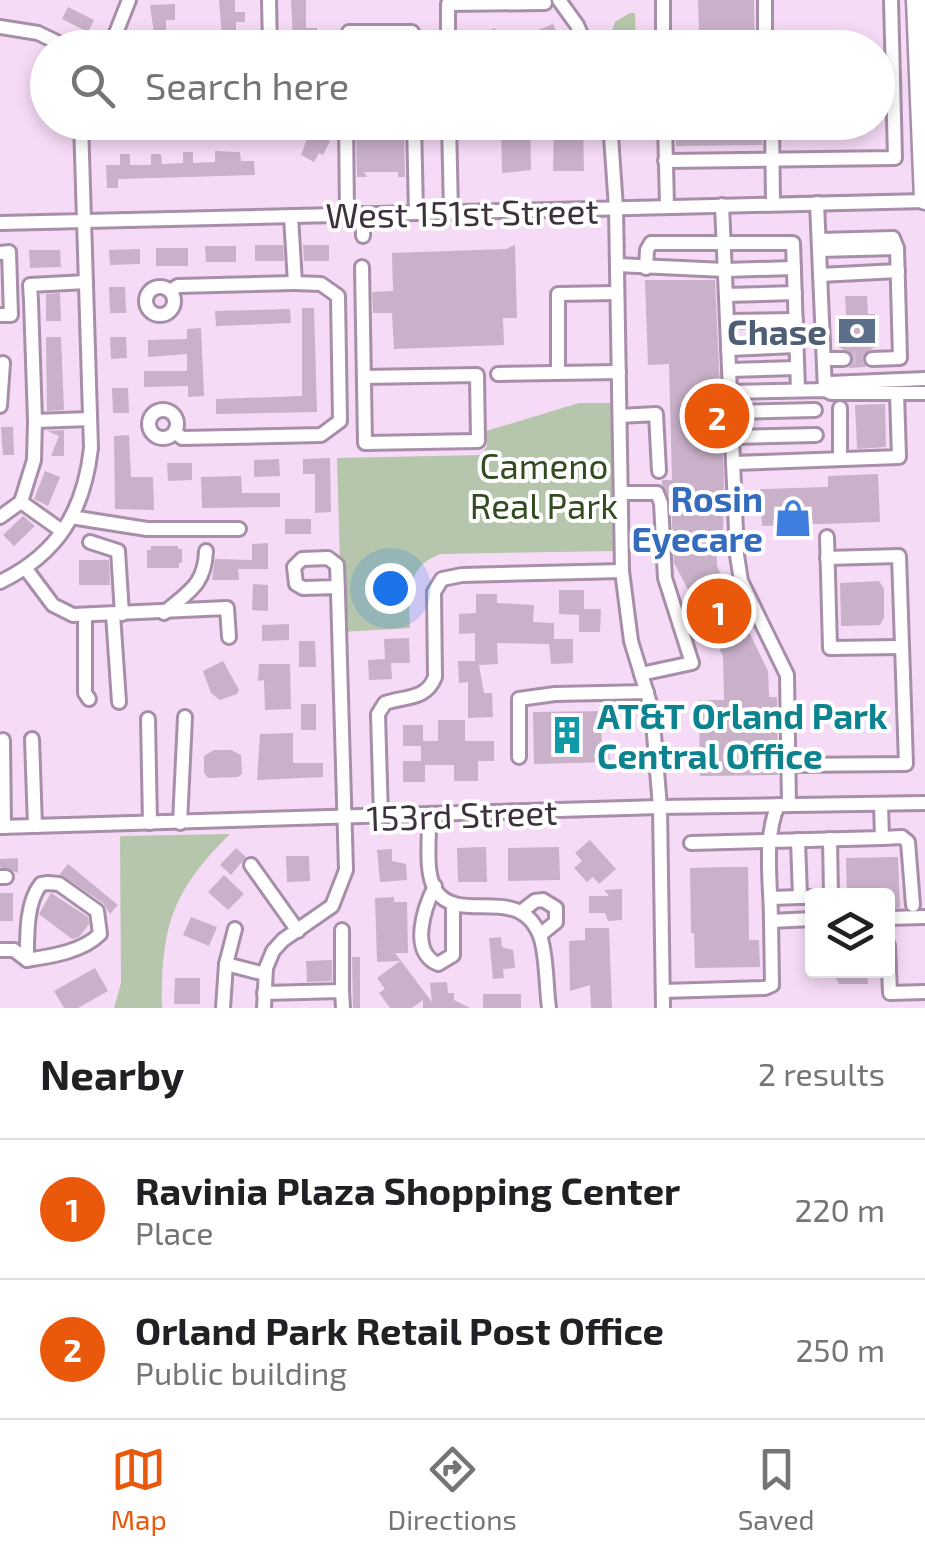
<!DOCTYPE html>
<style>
body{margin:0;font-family:"Exo 2",sans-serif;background:#f6f6f6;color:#202124}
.controls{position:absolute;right:30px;bottom:30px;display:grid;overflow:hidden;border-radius:10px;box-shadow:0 5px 15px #0003}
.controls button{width:90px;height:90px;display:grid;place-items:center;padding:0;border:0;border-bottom:2px solid #e0e0e0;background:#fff;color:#202124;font:50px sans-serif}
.you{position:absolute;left:390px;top:588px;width:35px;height:35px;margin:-25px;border:8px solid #fff;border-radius:50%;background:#1a73e8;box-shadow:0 0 0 15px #1a73e833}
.badge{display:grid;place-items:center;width:65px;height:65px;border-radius:50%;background:#ea580c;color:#fff;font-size:32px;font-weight:700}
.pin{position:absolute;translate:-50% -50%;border:5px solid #fff;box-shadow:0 2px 10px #0006}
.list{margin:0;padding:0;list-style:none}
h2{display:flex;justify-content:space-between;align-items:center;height:130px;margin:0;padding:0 40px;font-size:42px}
h2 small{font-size:32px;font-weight:400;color:#757577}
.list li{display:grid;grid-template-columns:65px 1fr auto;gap:30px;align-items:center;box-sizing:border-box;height:140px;padding:0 40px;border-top:2px solid #e0e0e0}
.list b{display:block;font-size:38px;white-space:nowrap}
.list p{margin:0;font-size:32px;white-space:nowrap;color:#757577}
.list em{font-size:32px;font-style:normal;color:#757577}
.icon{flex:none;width:55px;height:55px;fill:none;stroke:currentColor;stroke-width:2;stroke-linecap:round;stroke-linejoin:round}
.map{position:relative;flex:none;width:925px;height:1008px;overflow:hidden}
.search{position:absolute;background:#fff;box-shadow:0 5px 15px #0003;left:30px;right:30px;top:30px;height:110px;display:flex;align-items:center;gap:25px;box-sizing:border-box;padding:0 35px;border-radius:55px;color:#757577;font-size:38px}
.sheet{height:410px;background:#fff}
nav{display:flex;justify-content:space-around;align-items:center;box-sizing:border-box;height:140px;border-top:2px solid #e0e0e0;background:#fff;font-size:28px;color:#757577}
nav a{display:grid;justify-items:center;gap:5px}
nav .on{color:#ea580c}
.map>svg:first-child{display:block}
</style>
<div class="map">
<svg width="925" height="1008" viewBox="0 0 925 1008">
<rect width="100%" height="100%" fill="#f6dbf7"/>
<g fill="#b6c6ac">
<polygon points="630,13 635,13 636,47 606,47 615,22"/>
<path d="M579 403H611L615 551 441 554C405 566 409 597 410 628L342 632 337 458 482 455 487 445 486 431Z"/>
<path d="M230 834C171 892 161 928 162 1008H114L121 983 120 836Z"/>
</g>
<g fill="#c9b1c9">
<polygon points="219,0 235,0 235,12 245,12 245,22 236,22 236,48 223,48"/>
<polygon points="291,0 306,0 306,28 317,28 317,48 303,48 303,39 293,39"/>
<polygon points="698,0 754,0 755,48 674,48 674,38 699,37"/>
<polygon points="175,4 175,20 166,20 166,33 154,34 150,5"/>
<polygon points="68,7 94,20 88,32 62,19"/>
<polygon points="553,24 563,48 532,48 526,35"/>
<polygon points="495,28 504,48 473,48 469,38"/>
<polygon points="364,122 398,122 398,135 404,135 405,177 398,177 398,172 364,172 367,177 357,177 356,135 364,135"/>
<polygon points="501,122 530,122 531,170 502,173"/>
<polygon points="554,122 583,122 584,171 553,171"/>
<polygon points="676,122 762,122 762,145 676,146"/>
<polygon points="310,131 330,141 323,155 319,153 314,162 301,155"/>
<polygon points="215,151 240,152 241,161 254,161 255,175 118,179 118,188 107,188 106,165 120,165 120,154 130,154 130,165 151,165 151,154 161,154 162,164 183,163 183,152 193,152 193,163 215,162"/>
<polygon points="255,245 283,245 284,261 255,261"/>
<polygon points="303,245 329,245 329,261 304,261"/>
<polygon points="515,245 517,318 503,318 504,345 394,349 392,313 373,313 372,292 393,291 392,253 506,249"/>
<polygon points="205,246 236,246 236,262 206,262"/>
<rect x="156" y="248" width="32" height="18"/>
<polygon points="140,249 140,264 110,265 109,250"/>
<polygon points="29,250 60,250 61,267 30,268"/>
<polygon points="645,280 715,280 724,476 723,540 716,540 717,566 768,671 769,697 777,697 778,775 700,776 699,700 724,700 723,656 674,563 671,502 662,484 662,480 672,480 669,364 648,365"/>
<polygon points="109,287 125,287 126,313 110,313"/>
<polygon points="60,293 61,321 46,321 46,294"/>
<polygon points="845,296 867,296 868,314 875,314 876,346 863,355 866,367 848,368 853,363 853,355 839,347 838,316 846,315"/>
<polygon points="302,308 314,308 317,412 216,414 216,399 302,396"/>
<polygon points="290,309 291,323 216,326 215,311"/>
<polygon points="201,328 204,396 188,397 188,386 144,387 144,371 187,371 187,354 148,357 148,340 187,339 187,329"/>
<polygon points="46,337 61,337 64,410 47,411"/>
<polygon points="110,337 126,337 127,358 111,359"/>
<polygon points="112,388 128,388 129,413 113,413"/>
<polygon points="885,404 886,447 857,449 855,405"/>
<polygon points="1,427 13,427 14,455 3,455"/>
<polygon points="64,430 64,456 51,456 59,436 47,431"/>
<polygon points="129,435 131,477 153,477 154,510 115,509 114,436"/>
<polygon points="330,458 331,512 315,513 315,474 303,474 303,459"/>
<polygon points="279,459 280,476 254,477 254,460"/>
<polygon points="167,463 192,463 192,480 168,481"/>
<polygon points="45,471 60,477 48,506 34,499"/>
<polygon points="878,474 880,522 762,526 760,489 828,487 828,476"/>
<polygon points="241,476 242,493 280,493 280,507 202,508 201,477"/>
<polygon points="23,516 35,526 14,546 3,535"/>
<rect x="285" y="519" width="26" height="15"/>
<polygon points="268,543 268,569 238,569 239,580 212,580 215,559 252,560 252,544"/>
<polygon points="151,546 178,546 178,549 182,549 182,563 179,563 179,568 147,568 147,550 151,550"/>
<polygon points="79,560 109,560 110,585 79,585"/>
<polygon points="879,581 884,589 884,618 880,625 841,626 840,583"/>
<polygon points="253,584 268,585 268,611 252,610"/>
<polygon points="559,590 584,590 584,609 601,609 600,632 579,632 579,615 559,614"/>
<polygon points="476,594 497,594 497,603 534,605 533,622 554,623 554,639 573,639 573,663 551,664 549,644 497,643 498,664 479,665 484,693 492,693 493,717 468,718 468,682 459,683 458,661 475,661 475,633 459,634 459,614 476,613"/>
<polygon points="289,624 289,640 262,641 262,625"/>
<polygon points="409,638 410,663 391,663 392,679 369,680 368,660 385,659 384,639"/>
<polygon points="299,641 315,641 316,667 299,667"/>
<polygon points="223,661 239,690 237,694 220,700 211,693 203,671"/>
<polygon points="259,664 290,664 291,709 265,710 264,680 258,681"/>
<rect x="301" y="704" width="15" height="26"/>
<polygon points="608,711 608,719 601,720 602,751 609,751 610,762 534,764 533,712"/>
<polygon points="438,720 465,720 465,741 494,741 494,761 478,761 478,781 454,781 454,765 425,765 425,782 403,782 403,761 421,761 421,746 403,746 403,725 423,725 423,741 438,741"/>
<polygon points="293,733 293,763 323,763 323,777 257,780 260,734"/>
<polygon points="214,750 231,750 241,755 242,774 238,777 208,778 204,773 204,756"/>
<polygon points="590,840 616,869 599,884 593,877 587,882 574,868 582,861 575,853"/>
<polygon points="486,847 487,882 458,882 457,848"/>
<polygon points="559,847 560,880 508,881 508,848"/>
<polygon points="236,848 246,857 231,875 220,865"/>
<polygon points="392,849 392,861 406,864 407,880 380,882 377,850"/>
<polygon points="286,856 309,856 310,881 287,882"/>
<polygon points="898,857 900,908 888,908 888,896 847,896 846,858"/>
<polygon points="18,858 18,873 0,867 0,859"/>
<polygon points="68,864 118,905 110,914 103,903 60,874"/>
<polygon points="725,867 748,867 749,940 759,940 760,967 695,968 694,933 691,933 690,868"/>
<polygon points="224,875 244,894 228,910 208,892"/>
<polygon points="622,889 622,920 608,921 605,913 589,913 589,896 609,896 604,890"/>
<rect x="0" y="893" width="13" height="28"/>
<polygon points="51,893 88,917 89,924 79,937 72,939 39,914"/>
<polygon points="394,897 394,902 407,902 408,953 395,953 432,1002 430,983 447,982 448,993 454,993 454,1000 470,1008 423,1008 423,1000 412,1008 390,1008 379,993 385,989 377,978 400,961 377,962 375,898"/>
<polygon points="191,917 217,927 209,946 183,935"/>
<polygon points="585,928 609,928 612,1008 591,1008 590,985 570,991 569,941 585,940"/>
<polygon points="501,937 502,947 513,950 515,968 503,969 504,978 493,979 489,938"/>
<polygon points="352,957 360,957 360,1008 353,1008"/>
<polygon points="332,960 332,981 307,982 306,961"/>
<polygon points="95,968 108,991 78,1008 64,1008 54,991"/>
<polygon points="815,970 867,970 868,984 839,984 836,978 815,978"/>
<polygon points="175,978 200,978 200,1004 174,1004"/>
<rect x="483" y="994" width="38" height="14"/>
</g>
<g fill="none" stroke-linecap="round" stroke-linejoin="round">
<polyline stroke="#d1b9d2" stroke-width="12" stroke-dasharray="12 6" stroke-linecap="butt" points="844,359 872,359"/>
<g stroke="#a88fa9" stroke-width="18">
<g id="minor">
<polyline points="269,0 270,48"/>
<polyline points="559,0 577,25 587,48"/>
<polyline points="765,0 765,36 772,48"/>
<polyline points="0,27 38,33 69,48"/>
<polyline points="110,48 129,0"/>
<polyline points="345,48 349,32 412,32 412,48"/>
<polyline points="448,48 448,4 545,3"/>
<polyline points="663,48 663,0"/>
<polyline points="346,122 347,214"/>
<polyline points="414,122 416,213"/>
<polyline points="449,122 451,212"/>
<polyline points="610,122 616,208 622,571 631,641 652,710 660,807 663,1008"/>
<polyline points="665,122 667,207"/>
<polyline points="772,122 773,204"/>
<polyline points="81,131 272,129 272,122"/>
<polyline points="665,161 895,158 891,0"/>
<polyline points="817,203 825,390"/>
<polyline points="722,205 737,555 741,581 787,675 789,805"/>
<polyline points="363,214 363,236"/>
<polyline points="0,223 925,201"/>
<polyline points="819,240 893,238 897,248 900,358 872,359"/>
<polyline points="819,250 897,248"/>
<polyline points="0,253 9,252 11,315 0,315"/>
<polyline points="617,265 725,270 794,268"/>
<polyline points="362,267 365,443 478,441 477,375 364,377"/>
<polyline points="646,268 647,250 651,243 793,243 798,390"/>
<polyline points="820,275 898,271"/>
<polyline points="86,282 30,285 31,301 35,421 90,419"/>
<circle cx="160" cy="301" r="14"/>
<polyline points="170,291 178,286 295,283"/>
<polyline points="726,295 795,293"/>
<polyline points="727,321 796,320"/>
<polyline points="728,349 796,346"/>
<polyline points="824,359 844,359"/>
<polyline points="729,370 797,368"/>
<polyline points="558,373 558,294 617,293"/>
<polyline points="498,374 619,372"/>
<polyline points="825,390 829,383 925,379"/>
<polyline points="730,392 825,390 831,393 925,393"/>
<polyline points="0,406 3,363"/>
<polyline points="840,408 840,458"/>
<circle cx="163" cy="424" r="14"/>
<polyline points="731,412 815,410"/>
<polyline points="620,416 656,414 659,471"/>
<polyline points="35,421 34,460 21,502 62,531"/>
<polyline points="175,432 182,438 321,435 340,421 338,296 321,284 295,283 291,216"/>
<polyline points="732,437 816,435"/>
<polyline points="733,463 899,457 897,393"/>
<polyline points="621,493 657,493 661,503 665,578 692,663 641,674"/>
<polyline points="0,517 21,502"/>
<polyline points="71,517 147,529 239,529"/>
<polyline points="827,537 830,648 901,647"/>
<polyline points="90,542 118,551 122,614"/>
<polyline points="26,569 53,605 73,615 227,608 229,637"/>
<path d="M0 582C58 554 84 511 91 448L81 122"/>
<path d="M164 613C188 592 205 585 206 551"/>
<polyline points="113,614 119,702"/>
<polyline points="85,615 85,693 89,699"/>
<polyline points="148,719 150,823"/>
<polyline points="32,739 35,826"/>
<polyline points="3,740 4,827"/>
<polyline points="519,757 519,699 555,694 647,692"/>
<polyline points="788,765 906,764 899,556 827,558"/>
<path d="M778 805C763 839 771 884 771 921L812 919"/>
<path d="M429 815C430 836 424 873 436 891 460 926 522 881 541 939 547 960 546 986 549 1008"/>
<path d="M381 817 378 714 385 703C406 696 426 700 435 677L434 592 442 579 462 575 622 571"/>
<polyline points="180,823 185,717"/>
<polyline points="0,827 660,807 925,803"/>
<polyline points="882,838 902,837 908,842 913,905"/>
<polyline points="830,839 831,896"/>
<polyline points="798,840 800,897 812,897"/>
<polyline points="691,843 882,838 881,804"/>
<polyline points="251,865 298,931"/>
<polyline points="0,877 6,877"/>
<path d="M48 883 59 884 97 911 100 934C82 952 51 956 27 960 27 936 26 902 41 884Z"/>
<path d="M435 886C424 908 409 952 438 964L453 955V905"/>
<polyline points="771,898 800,897"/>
<polyline points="522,911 535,901 543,900 556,908 556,922 540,935"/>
<polyline points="888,918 925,917"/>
<polyline points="888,945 890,993 925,992"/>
<polyline points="0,950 14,950 27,960"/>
<polyline points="226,964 265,974"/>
<polyline points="342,991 342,930"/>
<polyline points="663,991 765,988 772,985 771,921"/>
<polyline points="264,993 342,991 343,1008"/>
<polyline points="223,1008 226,964 235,929"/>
<polyline points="264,1008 266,968 273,951 283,940 332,906 346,870 338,592 337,565 328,558 302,559 294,567 296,584 303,588 338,587"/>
</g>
</g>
<g stroke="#a88fa9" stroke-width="25">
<polyline id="highway" points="917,0 925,199"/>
</g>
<use href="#minor" stroke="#fff" stroke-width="12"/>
<use href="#highway" stroke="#fff" stroke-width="20"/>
</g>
<defs>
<g id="bank-bare" transform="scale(3)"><path d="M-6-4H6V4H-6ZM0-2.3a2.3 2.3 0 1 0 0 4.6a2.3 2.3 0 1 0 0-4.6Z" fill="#5c6f8a" stroke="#fff" stroke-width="2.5" paint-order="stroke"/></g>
<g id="shop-bare" transform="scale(3)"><path d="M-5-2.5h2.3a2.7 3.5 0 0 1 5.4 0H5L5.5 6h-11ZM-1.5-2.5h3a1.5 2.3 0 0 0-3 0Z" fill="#3f7fe0" stroke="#fff" stroke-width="2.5" paint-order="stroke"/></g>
<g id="building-bare" transform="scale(3)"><path d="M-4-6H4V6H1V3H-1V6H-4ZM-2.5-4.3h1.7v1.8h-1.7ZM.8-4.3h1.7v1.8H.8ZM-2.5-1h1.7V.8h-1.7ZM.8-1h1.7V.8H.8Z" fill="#0f9aa8" stroke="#fff" stroke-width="2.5" paint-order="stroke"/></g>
</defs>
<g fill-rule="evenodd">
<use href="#bank-bare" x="857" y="331"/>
<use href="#shop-bare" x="793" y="518"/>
<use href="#building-bare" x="567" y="735"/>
</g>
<g text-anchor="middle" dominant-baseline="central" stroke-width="8" stroke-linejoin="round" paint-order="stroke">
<g font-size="35" fill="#3c313c" stroke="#fff">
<text transform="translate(462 212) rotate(-1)">West 151st Street</text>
<text transform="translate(462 814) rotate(-2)">153rd Street</text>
</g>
<g font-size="35" font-weight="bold" fill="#4e5e75" stroke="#fff" text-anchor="end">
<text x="827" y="331">Chase</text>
</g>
<g font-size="35" fill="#334b21" stroke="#fff">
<text x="544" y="465">Cameno<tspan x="544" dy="40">Real Park</tspan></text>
</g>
<g font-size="35" font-weight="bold" fill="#366cbe" stroke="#fff" text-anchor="end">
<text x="763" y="498">Rosin<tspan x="763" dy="40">Eyecare</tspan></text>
</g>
<g font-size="35" font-weight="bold" fill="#0d838f" stroke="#fff" text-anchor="start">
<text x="597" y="715">AT&amp;T Orland Park<tspan x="597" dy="40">Central Office</tspan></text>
</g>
</g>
</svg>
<div class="controls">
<button><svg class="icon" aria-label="layers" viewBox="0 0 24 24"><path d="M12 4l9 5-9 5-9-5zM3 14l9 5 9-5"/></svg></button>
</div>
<div class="you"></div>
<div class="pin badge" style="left:719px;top:611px">1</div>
<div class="pin badge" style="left:717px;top:416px">2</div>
<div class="search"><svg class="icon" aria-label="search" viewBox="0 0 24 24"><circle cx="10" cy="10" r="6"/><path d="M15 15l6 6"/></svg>Search here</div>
</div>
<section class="sheet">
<h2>Nearby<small>2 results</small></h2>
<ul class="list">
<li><span class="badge">1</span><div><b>Ravinia Plaza Shopping Center</b><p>Place</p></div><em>220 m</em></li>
<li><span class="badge">2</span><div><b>Orland Park Retail Post Office</b><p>Public building</p></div><em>250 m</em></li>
</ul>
</section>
<nav>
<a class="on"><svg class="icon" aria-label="map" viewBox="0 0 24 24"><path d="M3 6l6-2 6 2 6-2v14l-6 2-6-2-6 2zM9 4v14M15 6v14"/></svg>Map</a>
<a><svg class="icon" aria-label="directions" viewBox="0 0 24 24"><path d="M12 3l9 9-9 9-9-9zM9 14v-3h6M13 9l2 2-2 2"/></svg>Directions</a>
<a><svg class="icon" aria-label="saved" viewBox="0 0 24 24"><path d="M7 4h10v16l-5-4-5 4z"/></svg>Saved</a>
</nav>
